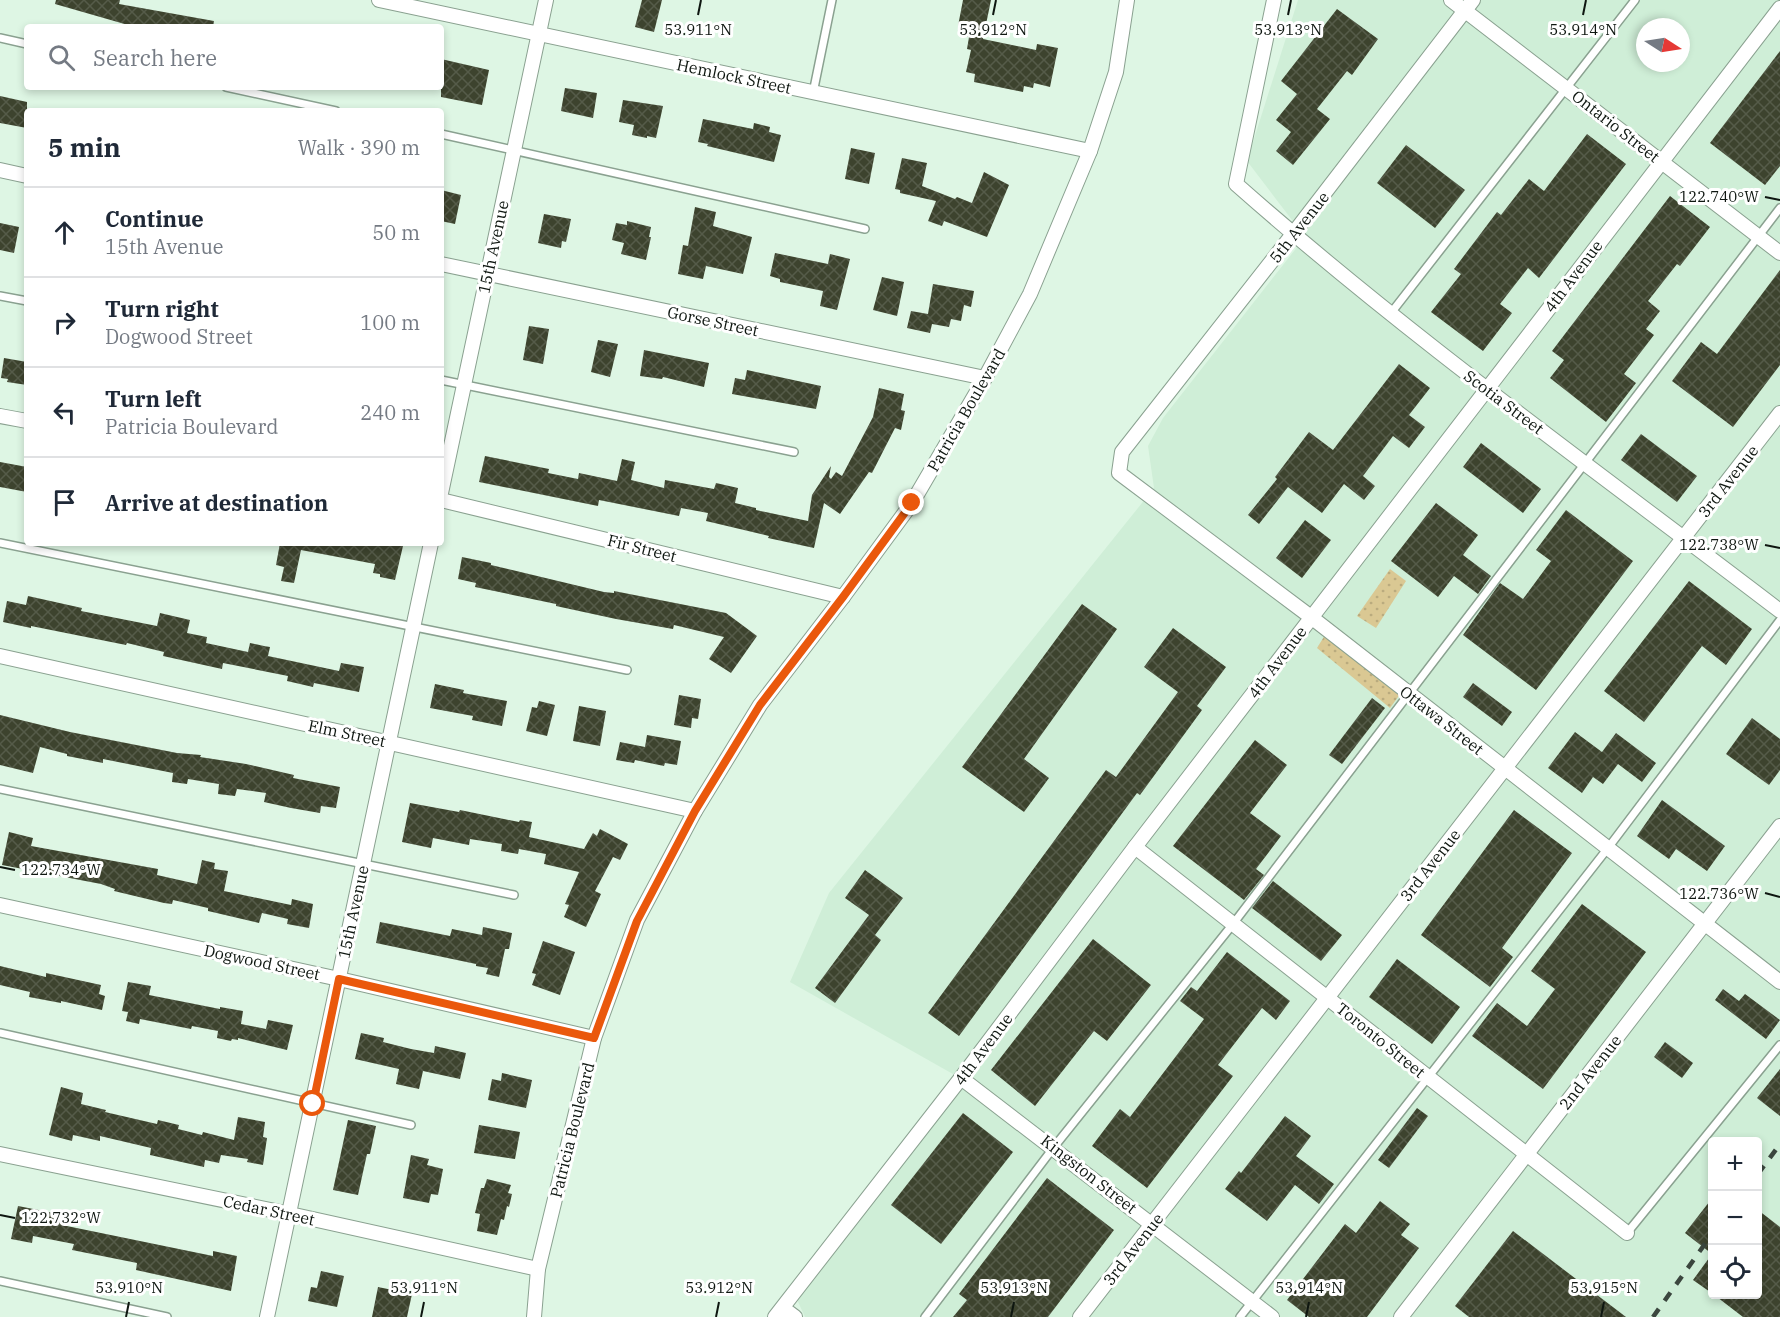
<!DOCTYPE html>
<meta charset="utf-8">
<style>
body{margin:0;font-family:"IBM Plex Serif",serif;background:#f6f6f7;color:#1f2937}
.controls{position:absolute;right:18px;bottom:18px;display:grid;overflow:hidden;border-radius:6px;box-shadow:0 3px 9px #0003}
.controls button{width:54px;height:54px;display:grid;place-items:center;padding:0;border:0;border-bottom:2px solid #e0e1e3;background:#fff;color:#1f2937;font:30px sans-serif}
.compass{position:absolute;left:1636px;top:18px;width:54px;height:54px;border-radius:50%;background:#fff;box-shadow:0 3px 9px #0003;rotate:102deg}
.stop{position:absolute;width:18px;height:18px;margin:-14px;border:4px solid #ea580c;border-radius:50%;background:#fff}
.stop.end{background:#ea580c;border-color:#fff;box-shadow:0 2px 6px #0008}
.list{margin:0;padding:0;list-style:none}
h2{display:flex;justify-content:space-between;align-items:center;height:78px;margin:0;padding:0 24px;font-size:26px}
h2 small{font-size:20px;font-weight:400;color:#747a83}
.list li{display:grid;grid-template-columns:39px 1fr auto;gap:18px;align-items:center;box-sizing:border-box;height:90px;padding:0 24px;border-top:2px solid #e0e1e3}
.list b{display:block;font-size:22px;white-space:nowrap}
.list p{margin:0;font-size:20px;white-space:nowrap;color:#747a83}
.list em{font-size:20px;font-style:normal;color:#747a83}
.icon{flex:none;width:33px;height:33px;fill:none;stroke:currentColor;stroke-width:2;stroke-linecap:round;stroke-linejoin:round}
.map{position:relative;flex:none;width:1780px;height:1317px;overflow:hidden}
.search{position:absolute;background:#fff;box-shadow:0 3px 9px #0003;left:24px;top:24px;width:420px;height:66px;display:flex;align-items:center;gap:15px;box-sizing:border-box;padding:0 21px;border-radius:6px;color:#747a83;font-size:22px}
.panel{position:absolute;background:#fff;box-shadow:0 3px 9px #0003;left:24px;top:108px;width:420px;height:438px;border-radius:6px}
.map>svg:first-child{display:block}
</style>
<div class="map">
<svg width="1780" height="1317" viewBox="0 0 1780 1317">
<defs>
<pattern id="green-dots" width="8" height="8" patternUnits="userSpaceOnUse" patternTransform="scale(1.5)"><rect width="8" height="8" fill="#dac893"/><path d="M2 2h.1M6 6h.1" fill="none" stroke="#baab7e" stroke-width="1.8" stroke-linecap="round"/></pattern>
<pattern id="building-cross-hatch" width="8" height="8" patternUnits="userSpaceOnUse" patternTransform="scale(1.5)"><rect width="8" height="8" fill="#3d432e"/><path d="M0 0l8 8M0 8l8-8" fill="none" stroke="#555b49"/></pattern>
</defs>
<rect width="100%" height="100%" fill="#def6e4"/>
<path fill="#cfeed7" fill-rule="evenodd" d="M1298 0H1780V1317H805L794 1293 960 1078 790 982 829 893 1154 488 1148 446 1163 418 1305 237 1247 161ZM1645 27H1681V63H1645ZM1712 1142H1758V1294H1712Z"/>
<g fill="url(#green-dots)">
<polygon points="1390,569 1406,581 1376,628 1357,616"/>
<polygon points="1325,635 1401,693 1390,708 1317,648"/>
</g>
<g fill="url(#building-cross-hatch)">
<polygon points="56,0 120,0 119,4 214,21 213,27 127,27 128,25 55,4"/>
<polygon points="642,0 662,0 654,32 635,27"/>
<polygon points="963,0 991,0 983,39 1036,50 1037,44 1058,48 1050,87 1034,83 1033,88 1024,86 1023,92 974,82 975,74 966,72 971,50 967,49 969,37 965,36 966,28 958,26"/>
<polygon points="1337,9 1378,39 1352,75 1347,71 1317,109 1330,119 1293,165 1276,151 1291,132 1276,120 1297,94 1281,81"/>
<polygon points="1780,51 1780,166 1765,185 1710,143"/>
<polygon points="441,59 489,70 482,105 441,97"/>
<polygon points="565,88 597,93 593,118 561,111"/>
<polygon points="0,96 27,102 27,128 0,123"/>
<polygon points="623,100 663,106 656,138 647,136 647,138 632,135 634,125 619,122"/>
<polygon points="703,119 753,129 754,123 770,127 769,132 781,135 774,162 707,146 708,144 698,142"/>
<polygon points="1587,134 1626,164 1539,278 1528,268 1500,304 1512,313 1483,351 1431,312 1461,274 1454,269 1497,212 1501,215 1529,179 1544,191"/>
<polygon points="1406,145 1465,190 1435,228 1377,183"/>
<polygon points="851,148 875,153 869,184 845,179"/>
<polygon points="902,158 927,163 922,186 955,199 957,197 972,203 984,172 1009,185 987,237 944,221 942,226 928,221 936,201 900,193 900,190 895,189"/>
<polygon points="441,190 461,195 455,224 441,221"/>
<polygon points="1670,196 1710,227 1680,266 1677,264 1648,301 1660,311 1646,329 1654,335 1624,374 1636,383 1606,422 1550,378 1564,360 1552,351"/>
<polygon points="695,207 716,212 713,226 752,237 743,274 706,266 703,279 678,274 683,245 688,246"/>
<polygon points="544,214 571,219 566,242 562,241 561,248 538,243"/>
<polygon points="627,221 651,227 649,237 651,237 646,260 621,254 624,243 612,240 616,223 627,225"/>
<polygon points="0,223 19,227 14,253 0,250"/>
<polygon points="775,253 828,264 830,254 850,259 837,310 820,306 823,291 780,282 780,279 770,276"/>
<polygon points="1780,270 1780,365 1733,427 1672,381 1701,342 1717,354"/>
<polygon points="882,277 904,282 897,316 873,310"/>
<polygon points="933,284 974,291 971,307 964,305 961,321 951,319 949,327 932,324 930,333 907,328 911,311 928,314"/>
<polygon points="529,326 549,329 543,364 523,360"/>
<polygon points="598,340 618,344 610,377 591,372"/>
<polygon points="644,350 709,363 704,387 663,377 662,379 640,376"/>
<polygon points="4,358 27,362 27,385 7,382 8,379 1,378"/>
<polygon points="1399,364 1430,388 1409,415 1425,427 1409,448 1393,436 1363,476 1375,486 1364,500 1344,484 1322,513 1288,487 1259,524 1248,515 1277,479 1275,477 1309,432 1333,450"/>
<polygon points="747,370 821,386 816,409 732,394 735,378 745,380"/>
<polygon points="879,388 904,394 901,410 905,411 901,430 895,428 872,473 869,472 840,514 824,503 814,548 768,538 769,536 706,521 708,513 681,508 679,516 599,500 598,506 479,482 485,456 549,469 548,473 578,479 579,473 617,481 622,459 635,462 631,480 664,488 665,480 714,489 716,483 738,488 735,503 756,508 756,510 808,521 812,495 831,466 829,477 831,479 836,472 842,476 873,417"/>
<polygon points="1641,434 1697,476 1677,502 1621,460"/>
<polygon points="1481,443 1541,489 1523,513 1463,467"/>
<polygon points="0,462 27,467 27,492 0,487"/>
<polygon points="1436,503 1478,535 1463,555 1491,576 1478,594 1454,576 1438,597 1391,561"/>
<polygon points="1566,510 1633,561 1536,690 1463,635 1500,583 1523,599 1551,561 1536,550"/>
<polygon points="1305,520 1331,540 1302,578 1276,558"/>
<polygon points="280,543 386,543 403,546 395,580 380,577 380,574 373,573 375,564 301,550 294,583 281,581 284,567 276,565"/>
<polygon points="462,557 491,563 491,565 604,592 614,593 614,591 726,613 757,636 731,673 709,659 724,637 674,625 673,629 616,619 556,606 556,604 475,587 476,583 458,579"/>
<polygon points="1689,581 1752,629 1726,665 1702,646 1644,722 1604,691"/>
<polygon points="28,596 82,608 81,611 157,626 160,613 190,620 187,633 207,637 206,643 248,652 250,643 264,646 270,647 268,656 339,671 341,663 364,667 359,692 314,683 313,687 287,681 288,676 223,663 222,669 163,656 164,652 127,643 126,645 31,626 31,628 3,622 7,601 26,605"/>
<polygon points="1082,604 1117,629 1024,759 1049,778 1024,812 962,767"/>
<polygon points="1173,628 1226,667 1197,706 1202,710 1140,795 1137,793 959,1036 928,1013 1106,770 1116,777 1178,692 1144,667"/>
<polygon points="1473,683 1512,712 1502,726 1463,697"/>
<polygon points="435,684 464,690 463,693 507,701 502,726 472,720 473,716 430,708"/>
<polygon points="679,695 701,699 698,719 692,718 691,728 674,725"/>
<polygon points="1372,698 1385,708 1342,764 1329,755"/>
<polygon points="539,701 555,705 547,736 526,731 532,707 537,708"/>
<polygon points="579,706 606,711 600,746 573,741"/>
<polygon points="0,715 70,732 177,753 201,755 200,757 246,764 294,775 293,778 340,787 336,808 321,806 320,813 291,808 264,802 266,793 237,789 235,796 218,794 219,784 188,779 187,784 172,782 173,773 103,759 103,763 67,756 67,754 40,747 33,773 0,765"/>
<polygon points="1752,718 1780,739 1780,770 1769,785 1726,754"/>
<polygon points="1575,732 1602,752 1616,733 1656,763 1642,782 1618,764 1603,784 1593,777 1582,793 1548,768"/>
<polygon points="647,735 681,741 677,765 665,763 664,766 635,760 634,763 616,760 620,742 645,747"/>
<polygon points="1255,740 1287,765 1250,813 1281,836 1256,869 1264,875 1244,900 1173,846"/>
<polygon points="1662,800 1725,846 1707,871 1676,849 1669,859 1637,836"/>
<polygon points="410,803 459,812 460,810 519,822 520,820 532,822 529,837 584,849 593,833 597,836 600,829 628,844 620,860 613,857 595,891 601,894 586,927 564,917 569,905 565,904 579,872 544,864 546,854 519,849 518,854 501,851 502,844 470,839 469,845 433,838 431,848 402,842"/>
<polygon points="1514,810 1572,853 1502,948 1513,957 1490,987 1421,935"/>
<polygon points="9,832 33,838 31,846 158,869 157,875 197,884 202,860 215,863 214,869 228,871 224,891 291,905 292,899 313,904 309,928 287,924 288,919 262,913 259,923 208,911 208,908 173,900 172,904 164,903 114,891 115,889 101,884 2,865"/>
<polygon points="865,870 903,898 875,935 881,940 835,1003 815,988 869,915 845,898"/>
<polygon points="1273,881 1342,935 1321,961 1252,908"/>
<polygon points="1582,904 1646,952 1543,1089 1472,1036 1497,1003 1527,1026 1555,989 1531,971"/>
<polygon points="380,922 450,936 452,929 482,935 483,927 512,933 509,949 505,949 499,977 486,974 488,968 476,966 476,964 376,943"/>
<polygon points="1093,939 1151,985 1107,1041 1094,1031 1035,1106 991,1070"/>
<polygon points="543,941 575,952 560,995 532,985 536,974 532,973"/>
<polygon points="1227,952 1290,1001 1276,1020 1262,1008 1218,1065 1233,1076 1147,1188 1092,1146 1120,1109 1130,1117 1204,1019 1180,1001 1191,987 1197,991"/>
<polygon points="1397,959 1460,1007 1432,1044 1369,997"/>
<polygon points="0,966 46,977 46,973 101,985 99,994 105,996 102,1010 61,1001 61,1003 29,997 30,992 0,985"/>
<polygon points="128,982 151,986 149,995 220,1009 220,1007 243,1011 241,1024 266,1029 268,1020 293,1025 287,1050 238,1038 238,1040 232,1039 231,1041 217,1038 218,1031 192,1026 191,1029 140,1019 139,1024 126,1021 128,1012 122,1011"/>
<polygon points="1723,989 1739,1001 1745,994 1780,1020 1766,1039 1715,1000"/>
<polygon points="361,1033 384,1038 383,1042 411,1049 434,1053 435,1046 466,1053 460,1079 423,1071 419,1089 396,1084 399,1069 355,1059"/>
<polygon points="1665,1042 1693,1063 1682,1078 1654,1057"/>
<polygon points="1780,1069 1780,1116 1757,1098"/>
<polygon points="502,1073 532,1080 526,1108 488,1100 492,1079 501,1081"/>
<polygon points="61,1087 83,1093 81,1104 106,1110 105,1112 157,1124 158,1120 179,1125 178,1129 202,1135 203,1132 234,1140 238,1117 265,1122 263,1137 267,1138 263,1165 247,1162 248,1159 221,1155 219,1163 205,1160 204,1167 150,1155 151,1148 100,1136 100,1141 73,1135 72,1141 49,1135"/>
<polygon points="1417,1108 1428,1116 1389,1168 1378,1160"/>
<polygon points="963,1113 1013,1152 941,1244 891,1205"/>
<polygon points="1285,1116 1311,1136 1296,1156 1334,1184 1319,1204 1295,1185 1267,1221 1225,1189 1239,1171 1241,1173"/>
<polygon points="348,1120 376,1126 370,1154 367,1154 358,1195 333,1190"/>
<polygon points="479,1125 520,1132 515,1159 474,1153"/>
<polygon points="411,1155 429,1159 427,1165 443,1169 438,1195 431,1194 429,1203 403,1198"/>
<polygon points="1047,1178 1114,1230 1048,1317 953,1317 967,1300 959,1294"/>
<polygon points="487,1179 511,1185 508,1193 512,1194 509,1207 507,1206 504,1220 501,1219 497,1235 477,1231 480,1214 475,1213 481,1188 484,1188"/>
<polygon points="1713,1197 1713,1294 1693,1280 1712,1254 1685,1233"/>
<polygon points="1380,1201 1410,1224 1401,1235 1419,1248 1367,1317 1309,1317 1287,1300 1345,1224 1356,1233"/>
<polygon points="18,1206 64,1215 62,1225 213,1256 213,1251 237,1256 231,1291 136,1270 137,1263 72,1250 74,1244 33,1236 32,1243 11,1239"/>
<polygon points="1758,1210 1780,1227 1780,1317 1743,1317 1713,1294 1758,1294"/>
<polygon points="1513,1231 1626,1317 1469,1317 1455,1306"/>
<polygon points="321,1271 344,1276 337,1307 308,1301 311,1287 317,1288"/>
<polygon points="378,1287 412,1294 407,1317 372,1317"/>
</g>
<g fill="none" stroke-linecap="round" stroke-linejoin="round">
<g stroke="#8aa190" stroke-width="10">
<g id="service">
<polyline points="0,38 27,44"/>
<polyline points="226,87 336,111"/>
<polyline points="813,93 832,0"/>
<polyline points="441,134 865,229"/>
<polyline points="0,296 27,301"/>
<polyline points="1391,313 1635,0"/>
<polyline points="441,380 794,452"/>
<polyline points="0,543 627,670"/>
<polyline points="0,789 514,895"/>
<polyline points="0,1033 411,1125"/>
<polyline points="1627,1233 1780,1045"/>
<polyline points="0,1281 167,1317"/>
<polyline points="925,1317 1054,1147 1233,924 1780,208"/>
<polyline points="1240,1317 1608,848 1780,620"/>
</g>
</g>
<g stroke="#8aa190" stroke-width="16">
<g id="minor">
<polyline points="379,0 1090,151"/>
<path d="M1274 0 1236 184C1409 337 1597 471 1780 611"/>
<polyline points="1451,0 1780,253"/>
<polyline points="1473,0 1293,234 1122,452 1119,473 1311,617 1780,982"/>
<polyline points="0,170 27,176"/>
<polyline points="441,264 985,378"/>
<polyline points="0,416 27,421"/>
<polyline points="441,493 546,0"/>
<polyline points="441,500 843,597"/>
<polyline points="0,656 695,811"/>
<polyline points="1135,847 1627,1233"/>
<polyline points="0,905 339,979 594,1038"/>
<polyline points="961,1078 1272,1317"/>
<polyline points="0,1154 290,1214 538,1269"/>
<polyline points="783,1308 795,1317"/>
<polyline points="267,1317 431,543"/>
<polyline points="534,1317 538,1269 594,1038 637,920 695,811 760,705 843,597 912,503 985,378 1030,294 1090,151 1116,72 1127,0"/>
<polyline points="775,1317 961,1078 1135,847 1780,8"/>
<polyline points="1080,1317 1780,413"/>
<polyline points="1401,1317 1780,826"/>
</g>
</g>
<use href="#service" stroke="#fff" stroke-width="7"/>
<use href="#minor" stroke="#fff" stroke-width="14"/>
<g stroke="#3b463e" stroke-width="4.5" stroke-dasharray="10 10" stroke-linecap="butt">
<polyline points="1758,1174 1780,1144"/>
<polyline points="1653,1317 1712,1234"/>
</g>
</g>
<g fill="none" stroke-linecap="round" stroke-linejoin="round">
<polyline stroke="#ea580c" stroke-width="8" points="313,1104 339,979 594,1038 637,921 695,811 760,705 843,597 912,503"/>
</g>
<path fill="none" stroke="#0e1610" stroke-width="2" d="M698 15 701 0M993 15 996 0M1288 15 1291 0M1583 15 1586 0M1765 197 1780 200M1765 545 1780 548M0 867 15 870M1765 893 1780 897M0 1215 15 1218M126 1317 129 1302M421 1317 424 1302M716 1317 719 1302M1011 1317 1014 1302M1306 1317 1309 1302M1601 1317 1604 1302"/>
<g text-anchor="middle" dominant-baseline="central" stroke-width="6" stroke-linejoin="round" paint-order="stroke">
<g font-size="16" fill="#0e1610" stroke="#fff">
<text transform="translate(734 76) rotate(12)">Hemlock Street</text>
<text transform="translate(1616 126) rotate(38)">Ontario Street</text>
<text transform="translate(1299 227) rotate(-52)">5th Avenue</text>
<text transform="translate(493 247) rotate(-78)">15th Avenue</text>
<text transform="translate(1573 276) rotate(-53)">4th Avenue</text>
<text transform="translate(713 321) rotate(12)">Gorse Street</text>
<text transform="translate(1504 402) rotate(37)">Scotia Street</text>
<text transform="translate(966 410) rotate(-60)">Patricia Boulevard</text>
<text transform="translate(1728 481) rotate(-52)">3rd Avenue</text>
<text transform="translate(642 548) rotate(14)">Fir Street</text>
<text transform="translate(1277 662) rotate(-53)">4th Avenue</text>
<text transform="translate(1442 720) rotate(38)">Ottawa Street</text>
<text transform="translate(347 733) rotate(12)">Elm Street</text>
<text transform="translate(1430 865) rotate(-52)">3rd Avenue</text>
<text transform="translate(353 912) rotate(-78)">15th Avenue</text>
<text transform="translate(262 962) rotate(12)">Dogwood Street</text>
<text transform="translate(1381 1040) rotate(39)">Toronto Street</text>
<text transform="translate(983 1049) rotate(-53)">4th Avenue</text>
<text transform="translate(1590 1072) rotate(-52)">2nd Avenue</text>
<text transform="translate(572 1130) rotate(-76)">Patricia Boulevard</text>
<text transform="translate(1089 1174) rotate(38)">Kingston Street</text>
<text transform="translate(269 1210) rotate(12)">Cedar Street</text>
<text transform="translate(1133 1249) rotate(-52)">3rd Avenue</text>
</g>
</g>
<g font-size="15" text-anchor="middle" fill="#0e1610" stroke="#fff" stroke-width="6" stroke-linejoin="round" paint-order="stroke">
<text x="698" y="35">53.911°N</text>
<text x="993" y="35">53.912°N</text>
<text x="1288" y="35">53.913°N</text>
<text x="1583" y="35">53.914°N</text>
<text x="1719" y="202">122.740°W</text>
<text x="1719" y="550">122.738°W</text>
<text x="61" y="875">122.734°W</text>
<text x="1719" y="899">122.736°W</text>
<text x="61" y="1223">122.732°W</text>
<text x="129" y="1293">53.910°N</text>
<text x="424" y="1293">53.911°N</text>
<text x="719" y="1293">53.912°N</text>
<text x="1014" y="1293">53.913°N</text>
<text x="1309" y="1293">53.914°N</text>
<text x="1604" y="1293">53.915°N</text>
</g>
</svg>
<div class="controls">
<button>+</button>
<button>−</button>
<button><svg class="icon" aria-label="locate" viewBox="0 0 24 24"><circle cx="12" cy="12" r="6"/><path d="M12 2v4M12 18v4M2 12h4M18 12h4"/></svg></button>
</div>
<svg class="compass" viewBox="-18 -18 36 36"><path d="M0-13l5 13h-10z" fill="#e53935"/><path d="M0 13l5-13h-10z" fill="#747a83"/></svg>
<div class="stop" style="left:313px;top:1104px"></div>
<div class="stop end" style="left:912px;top:503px"></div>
<div class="search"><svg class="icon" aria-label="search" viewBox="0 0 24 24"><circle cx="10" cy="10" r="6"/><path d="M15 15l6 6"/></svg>Search here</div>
<section class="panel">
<h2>5 min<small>Walk · 390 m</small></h2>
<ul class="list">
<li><svg class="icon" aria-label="ahead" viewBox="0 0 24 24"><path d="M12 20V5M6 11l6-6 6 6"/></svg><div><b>Continue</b><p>15th Avenue</p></div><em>50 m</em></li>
<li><svg class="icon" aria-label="right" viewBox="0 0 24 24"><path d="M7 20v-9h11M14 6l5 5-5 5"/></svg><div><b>Turn right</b><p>Dogwood Street</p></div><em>100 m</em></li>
<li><svg class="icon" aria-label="left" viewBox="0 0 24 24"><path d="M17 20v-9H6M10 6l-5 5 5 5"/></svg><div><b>Turn left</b><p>Patricia Boulevard</p></div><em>240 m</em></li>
<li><svg class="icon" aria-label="arrive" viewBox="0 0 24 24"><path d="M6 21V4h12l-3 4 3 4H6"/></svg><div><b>Arrive at destination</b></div></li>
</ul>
</section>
</div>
